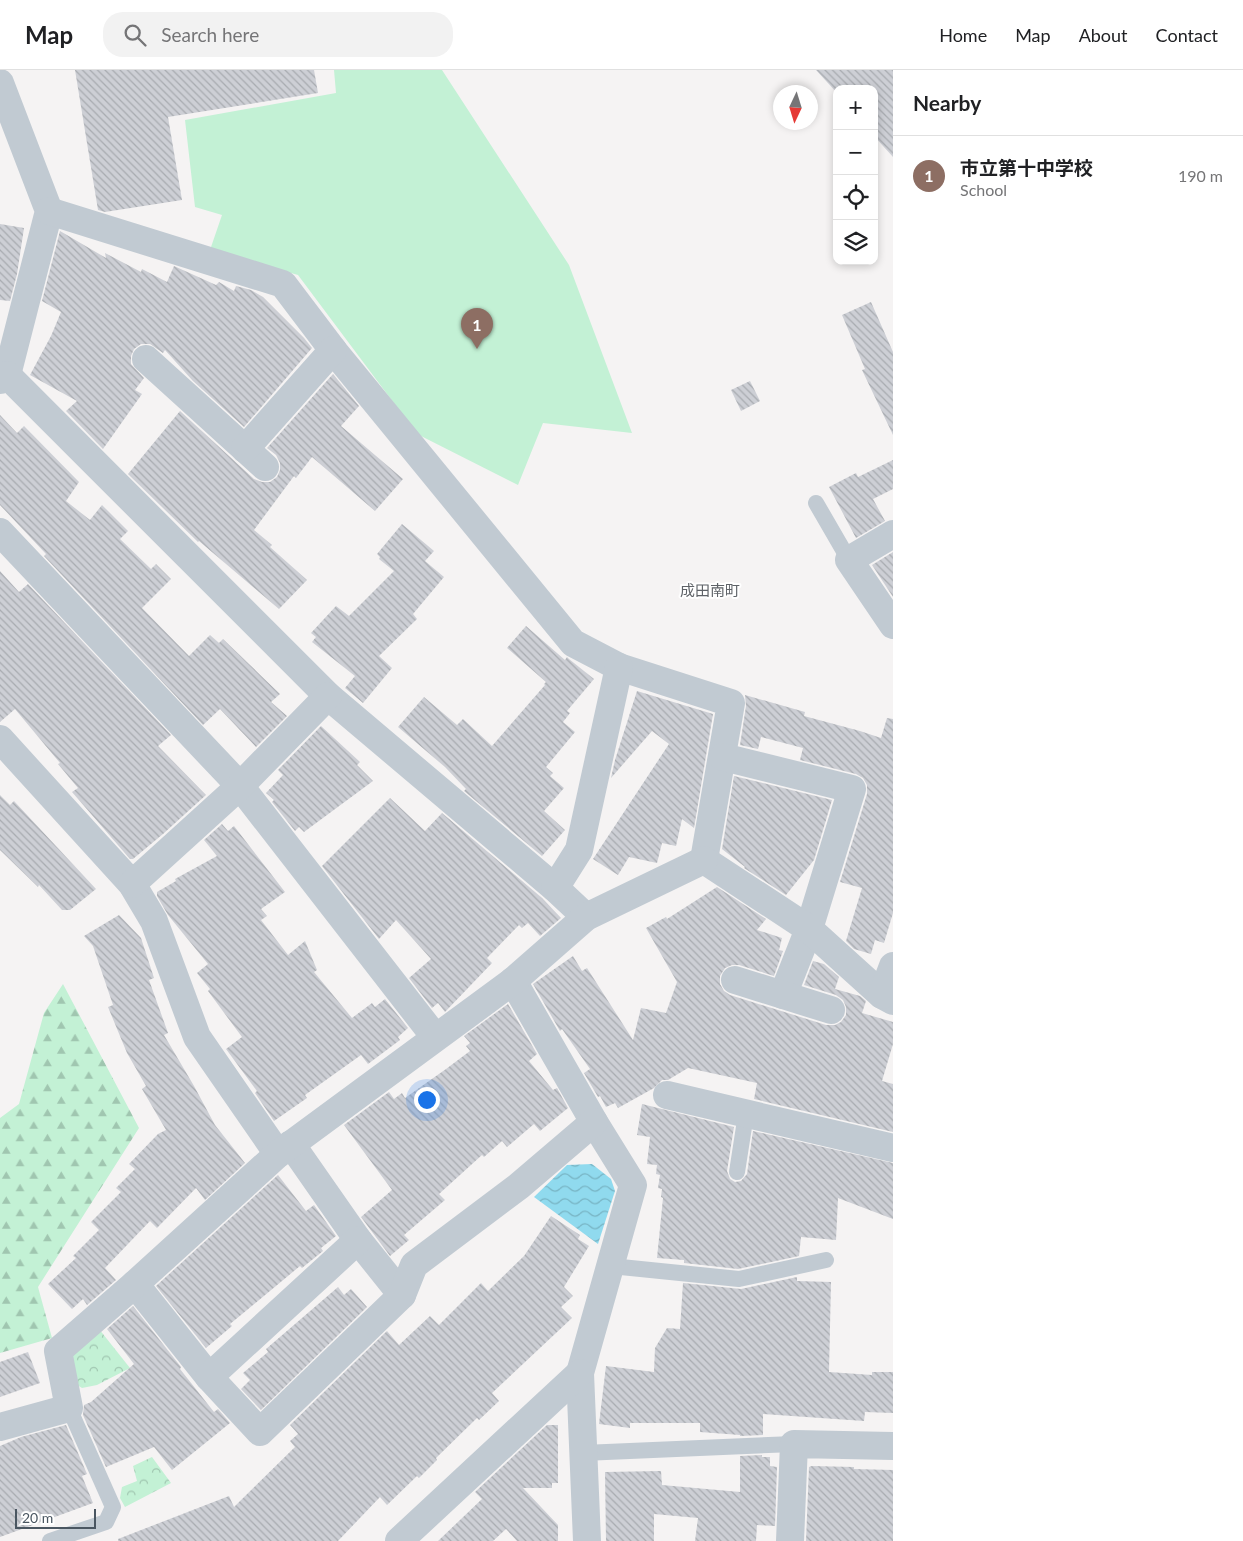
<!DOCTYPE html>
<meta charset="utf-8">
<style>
body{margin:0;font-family:Lato,"Noto Sans JP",sans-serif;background:#f2f2f2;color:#202124}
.controls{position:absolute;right:15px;top:15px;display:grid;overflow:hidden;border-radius:10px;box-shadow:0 2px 8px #0003}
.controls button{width:45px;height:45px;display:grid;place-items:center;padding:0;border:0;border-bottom:1px solid #e0e0e0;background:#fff;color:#202124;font:25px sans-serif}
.compass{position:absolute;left:773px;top:15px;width:45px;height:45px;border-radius:50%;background:#fff;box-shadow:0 2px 8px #0003;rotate:184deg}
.scale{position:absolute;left:15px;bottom:12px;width:81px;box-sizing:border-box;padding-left:5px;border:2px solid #4a5661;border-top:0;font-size:14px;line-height:18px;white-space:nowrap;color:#4a5661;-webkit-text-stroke:4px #fff;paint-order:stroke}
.you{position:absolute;left:426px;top:1029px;width:18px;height:18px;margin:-12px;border:4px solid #fff;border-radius:50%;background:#1a73e8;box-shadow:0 0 0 8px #1a73e833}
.badge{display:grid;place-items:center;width:32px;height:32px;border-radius:50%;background:#111827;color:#fff;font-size:16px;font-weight:700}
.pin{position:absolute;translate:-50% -41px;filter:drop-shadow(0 1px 2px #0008)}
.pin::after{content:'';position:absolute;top:26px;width:18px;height:15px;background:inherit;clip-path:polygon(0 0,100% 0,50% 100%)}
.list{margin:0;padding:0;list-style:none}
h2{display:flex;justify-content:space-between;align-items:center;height:65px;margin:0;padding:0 20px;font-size:21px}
h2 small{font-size:16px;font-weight:400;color:#757577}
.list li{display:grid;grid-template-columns:32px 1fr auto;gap:15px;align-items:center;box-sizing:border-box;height:80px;padding:0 20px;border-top:1px solid #e0e0e0}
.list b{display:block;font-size:19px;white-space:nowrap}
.list p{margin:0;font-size:16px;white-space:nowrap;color:#757577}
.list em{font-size:16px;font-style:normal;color:#757577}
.icon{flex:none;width:28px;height:28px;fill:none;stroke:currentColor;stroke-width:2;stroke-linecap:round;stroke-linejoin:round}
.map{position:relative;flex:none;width:893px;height:1471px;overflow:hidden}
header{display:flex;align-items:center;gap:30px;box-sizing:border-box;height:70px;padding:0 25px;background:#fff;border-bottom:1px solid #e0e0e0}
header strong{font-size:24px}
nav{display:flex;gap:28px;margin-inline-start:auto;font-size:18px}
.search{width:350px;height:45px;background:#f2f2f2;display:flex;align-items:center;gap:12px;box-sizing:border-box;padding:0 18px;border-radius:20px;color:#757577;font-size:19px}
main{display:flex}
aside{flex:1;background:#fff}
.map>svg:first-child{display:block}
</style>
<header>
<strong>Map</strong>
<div class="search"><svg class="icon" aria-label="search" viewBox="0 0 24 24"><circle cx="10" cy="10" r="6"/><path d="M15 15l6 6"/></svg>Search here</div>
<nav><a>Home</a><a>Map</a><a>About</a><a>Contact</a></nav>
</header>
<main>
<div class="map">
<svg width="893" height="1471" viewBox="0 0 893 1471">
<defs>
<pattern id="forest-firs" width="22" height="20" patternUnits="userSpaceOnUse" patternTransform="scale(1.25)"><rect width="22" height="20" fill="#c3f1d5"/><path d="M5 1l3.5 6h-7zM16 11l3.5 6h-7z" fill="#a0c6b0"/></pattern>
<pattern id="park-crowns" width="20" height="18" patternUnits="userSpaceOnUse" patternTransform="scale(1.25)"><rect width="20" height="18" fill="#c3f1d5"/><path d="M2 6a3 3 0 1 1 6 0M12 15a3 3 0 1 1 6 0" fill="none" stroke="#a0c6b0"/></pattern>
<pattern id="water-waves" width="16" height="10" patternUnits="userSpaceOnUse" patternTransform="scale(1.25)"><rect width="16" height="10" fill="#90daee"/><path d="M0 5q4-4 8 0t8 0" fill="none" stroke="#78b4c4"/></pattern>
<pattern id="building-back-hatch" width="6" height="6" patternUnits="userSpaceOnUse" patternTransform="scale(1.25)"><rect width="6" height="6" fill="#cdcfd5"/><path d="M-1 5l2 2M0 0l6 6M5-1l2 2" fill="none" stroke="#a8abb0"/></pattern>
</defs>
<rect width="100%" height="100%" fill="#f5f3f3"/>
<polygon fill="url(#forest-firs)" points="63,914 139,1058 38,1217 52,1268 0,1283 0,1048 19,1034 44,943"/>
<g fill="url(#park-crowns)">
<polygon points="99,1259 130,1298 97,1315 82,1318 69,1310 68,1286"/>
<polygon points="152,1387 171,1413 125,1437 120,1428 122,1417 137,1411 133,1396"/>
</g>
<polygon fill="#c3f1d5" points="334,0 442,0 569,195 632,363 543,353 518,415 417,364 298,205 210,180 222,145 195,137 185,50 336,23"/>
<polygon fill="url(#water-waves)" points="592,1094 611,1109 615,1121 598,1174 534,1127 567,1095"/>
<g fill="url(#building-back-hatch)">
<polygon points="75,0 314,0 318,23 168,47 182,130 105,142 98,140"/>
<polygon points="816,0 893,0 893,87 874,66 874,19 837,19 837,23"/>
<polygon points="0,154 24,158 17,204 10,231 0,230"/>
<polygon points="60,161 106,188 105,183 141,202 142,199 167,212 174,196 216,215 219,212 234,221 236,216 251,220 263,227 304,268 312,278 244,357 193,311 165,280 163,283 150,274 141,274 134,279 131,286 131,294 144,308 135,320 142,324 103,379 66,341 77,331 30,305 51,266 61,242 42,231"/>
<polygon points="871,232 893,282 893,365 862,300 865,299 842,245"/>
<polygon points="333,304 359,336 341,356 403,409 375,441 312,387 296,408 294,406 254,460 272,475 270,477 307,510 279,539 199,471 198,472 128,404 180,341 254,409 262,412 270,412 277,407 280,400 280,393 276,385 267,378"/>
<polygon points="750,311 760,331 741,341 731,320"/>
<polygon points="0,345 17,363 24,356 79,412 66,431 90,450 102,435 128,461 120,469 151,499 156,494 171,509 142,538 189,586 210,565 219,573 223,569 280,624 271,632 287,646 256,677 220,639 203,655 44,486 46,484 0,435"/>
<polygon points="893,390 893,419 873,429 885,451 856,468 829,417 856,403 858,407"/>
<polygon points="402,454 434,481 425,491 444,507 413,544 417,549 379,586 392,598 363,633 345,618 355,606 312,572 316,567 311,563 336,536 349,546 394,501 379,489 380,487 377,484"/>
<polygon points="893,482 893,527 872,495"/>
<polygon points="0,501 19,522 28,514 171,665 158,676 206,725 163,764 133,789 130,789 72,722 78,718 58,694 60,693 15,639 0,652"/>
<polygon points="526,556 565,590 567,587 569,589 594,609 567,641 570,643 563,652 575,662 546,697 553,703 550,706 564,718 544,741 565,760 542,786 464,721 466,719 445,697 398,657 424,627 457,655 463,649 492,676 545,615 544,614 546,612 507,578"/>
<polygon points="637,621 713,644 694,758 682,749 676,776 662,773 657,793 629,787 618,805 593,789 669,674 652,661 611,708 615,690"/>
<polygon points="745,625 805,642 804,646 860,661 881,668 887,648 893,649 893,843 884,873 875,870 871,884 854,879 846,871 862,818 840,812 867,724 867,715 863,708 856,704 800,690 803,678 761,667 758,679 740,675 746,636"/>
<polygon points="321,656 360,692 357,695 373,711 304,762 299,757 295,761 272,732 274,730 266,723 283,705 278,700"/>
<polygon points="734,706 832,730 814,790 786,825 744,798 745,797 722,779"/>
<polygon points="0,725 10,735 14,731 96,819 70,840 62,840 39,815 38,817 0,780"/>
<polygon points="390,728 425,761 442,743 542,828 561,848 540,866 528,853 522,858 519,855 487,888 492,893 445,942 438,933 432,938 409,908 431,889 396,850 379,869 322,796"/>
<polygon points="222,754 228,761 234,756 285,822 261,839 267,846 261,850 288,885 305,871 317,900 314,902 352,948 372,933 375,937 385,929 408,958 398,967 400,970 368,994 361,985 305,1025 307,1028 274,1051 255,1023 257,1021 226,979 242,967 208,921 210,919 197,903 208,894 168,845 157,826 157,822 176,811 175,809 217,786 204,770"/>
<polygon points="717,817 766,849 757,860 782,868 779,880 783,881 774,906 739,895 732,895 725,898 720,906 720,914 724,921 730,925 826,955 835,955 841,952 846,945 846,937 843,930 836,925 804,915 813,891 824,894 839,907 835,919 860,926 866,931 862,943 893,952 893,974 882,1011 893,1014 893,1062 754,1029 757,1013 688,998 668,1010 662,1010 654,1018 618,1038 615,1033 606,1037 600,1026 598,1027 584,1003 590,999 562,959 560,961 533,914 573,886 582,901 587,898 633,970 641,938 666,943 677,912 646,858 666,847 667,849"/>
<polygon points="119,845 141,868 154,908 149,910 168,963 164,965 194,1016 215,1055 245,1093 205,1130 196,1118 157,1158 150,1151 105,1198 116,1210 87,1235 83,1229 72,1239 48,1214 76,1188 73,1186 99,1160 91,1152 121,1122 116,1118 135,1099 129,1094 158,1064 166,1060 142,1019 146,1016 127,983 108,937 113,935 93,876 84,866"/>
<polygon points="508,934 537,984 529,991 553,1020 557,1018 568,1038 540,1061 534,1054 507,1077 502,1071 484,1087 482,1085 439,1124 445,1130 404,1165 409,1170 390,1186 361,1147 392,1120 344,1055 389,1022 394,1029 402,1023 405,1028 446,999 470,981 466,976 470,973 464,966"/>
<polygon points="642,1034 734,1057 727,1101 730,1109 735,1112 741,1111 747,1104 753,1061 893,1093 893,1149 838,1128 836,1170 801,1167 799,1186 738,1199 684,1193 684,1190 657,1188 663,1128 661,1127 662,1119 658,1118 660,1105 656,1104 657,1095 647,1094 650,1067 637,1065"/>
<polygon points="278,1105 306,1141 314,1135 336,1166 321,1178 323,1181 302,1198 300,1196 247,1240 230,1254 232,1256 206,1278 156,1216"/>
<polygon points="551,1146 580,1165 578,1169 589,1176 564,1217 573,1226 561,1237 572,1248 492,1323 499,1331 479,1350 477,1348 436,1388 437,1390 419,1408 417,1406 387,1435 380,1427 338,1471 118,1471 118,1469 229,1426 234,1437 295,1377 290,1371 298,1364 290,1355 387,1261 399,1275 430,1246 439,1255 481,1213 488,1221 524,1186"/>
<polygon points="797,1207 797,1211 831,1212 829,1302 872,1305 872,1302 893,1302 893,1343 865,1342 864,1351 763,1344 763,1365 740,1366 740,1365 700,1362 700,1353 630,1353 630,1358 599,1354 606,1296 654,1302 655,1278 667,1258 680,1259 683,1213 741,1219"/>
<polygon points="338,1217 344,1225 351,1219 367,1237 261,1340 241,1319 250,1310 243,1303 268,1282 266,1279"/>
<polygon points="133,1236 181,1297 180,1299 214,1342 218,1339 230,1353 172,1400 154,1377 106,1397 83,1345 84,1335 91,1332 134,1294 107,1259"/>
<polygon points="28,1282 40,1313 0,1327 0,1292"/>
<polygon points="66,1355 87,1404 82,1406 93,1433 0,1467 0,1376 21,1367"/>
<polygon points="547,1355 558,1355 558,1413 552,1413 552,1418 523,1418 558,1455 558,1471 517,1471 506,1459 493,1471 438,1471 482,1429 475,1422"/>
<polygon points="762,1385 762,1387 770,1387 770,1396 777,1397 775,1456 757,1455 756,1471 695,1471 698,1448 654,1444 654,1471 606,1471 605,1402 661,1401 662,1415 740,1422 740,1386"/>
<polygon points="812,1396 854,1397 854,1399 893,1400 893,1471 806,1471 809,1397"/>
</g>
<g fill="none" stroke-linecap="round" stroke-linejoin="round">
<g stroke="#c1cad2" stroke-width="16">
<polyline points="816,433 849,490"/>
<polyline points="737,1102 746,1044"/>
<polyline points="611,1196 739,1209 826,1190"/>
<polyline points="583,1383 794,1374"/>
<polyline points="50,1471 106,1452 113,1437 69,1338"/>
</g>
<g stroke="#c1cad2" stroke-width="28">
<polyline points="0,13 49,141 7,305 0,310"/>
<polyline points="49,141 283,214 333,280 573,573 619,597 731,633 704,790"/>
<polyline points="146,289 265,397"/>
<polyline points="7,305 328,626 555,818 586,847"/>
<polyline points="245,379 333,280"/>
<polyline points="0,462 240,716 435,967"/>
<polyline points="893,464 849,490 893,555"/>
<polyline points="0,669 132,814 154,851 197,967 278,1084"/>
<polyline points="723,687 852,719 809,859 783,925"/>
<polyline points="704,790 809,859 882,925 893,931"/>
<polyline points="132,814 240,716 328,626"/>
<polyline points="555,818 579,780 619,597"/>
<polyline points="735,910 831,940"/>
<polyline points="513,911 594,1052 633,1115 580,1303 587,1471"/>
<polyline points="882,925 893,896"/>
<polyline points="667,1025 893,1078"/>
<polyline points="291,1074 358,1170 402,1225"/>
<polyline points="135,1214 209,1307 260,1362 402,1225 414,1195 519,1116 594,1052"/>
<polyline points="209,1307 358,1170"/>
<polyline points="0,1357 69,1338 58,1281 135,1214 278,1084 513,911 586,847 704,790"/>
<polyline points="399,1471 580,1303"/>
<polyline points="790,1471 794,1374 893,1376"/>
</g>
</g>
<g text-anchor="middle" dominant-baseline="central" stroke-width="4" stroke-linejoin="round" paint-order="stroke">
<g font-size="15" fill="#5f6368" stroke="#fff">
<text x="710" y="520">成田南町</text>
</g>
</g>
</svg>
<div class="controls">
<button>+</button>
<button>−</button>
<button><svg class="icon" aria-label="locate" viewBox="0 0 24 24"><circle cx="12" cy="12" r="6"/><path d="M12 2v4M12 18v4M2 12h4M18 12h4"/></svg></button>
<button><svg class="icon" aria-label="layers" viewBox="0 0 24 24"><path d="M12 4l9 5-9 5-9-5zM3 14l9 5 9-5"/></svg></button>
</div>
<svg class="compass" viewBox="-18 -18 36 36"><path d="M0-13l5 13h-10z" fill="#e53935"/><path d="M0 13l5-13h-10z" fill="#757577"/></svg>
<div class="scale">20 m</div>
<div class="you"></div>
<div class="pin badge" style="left:477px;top:279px;background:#8d6e63">1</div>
</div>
<aside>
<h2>Nearby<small></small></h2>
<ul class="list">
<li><span class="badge" style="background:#8d6e63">1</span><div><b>市立第十中学校</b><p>School</p></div><em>190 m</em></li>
</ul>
</aside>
</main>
